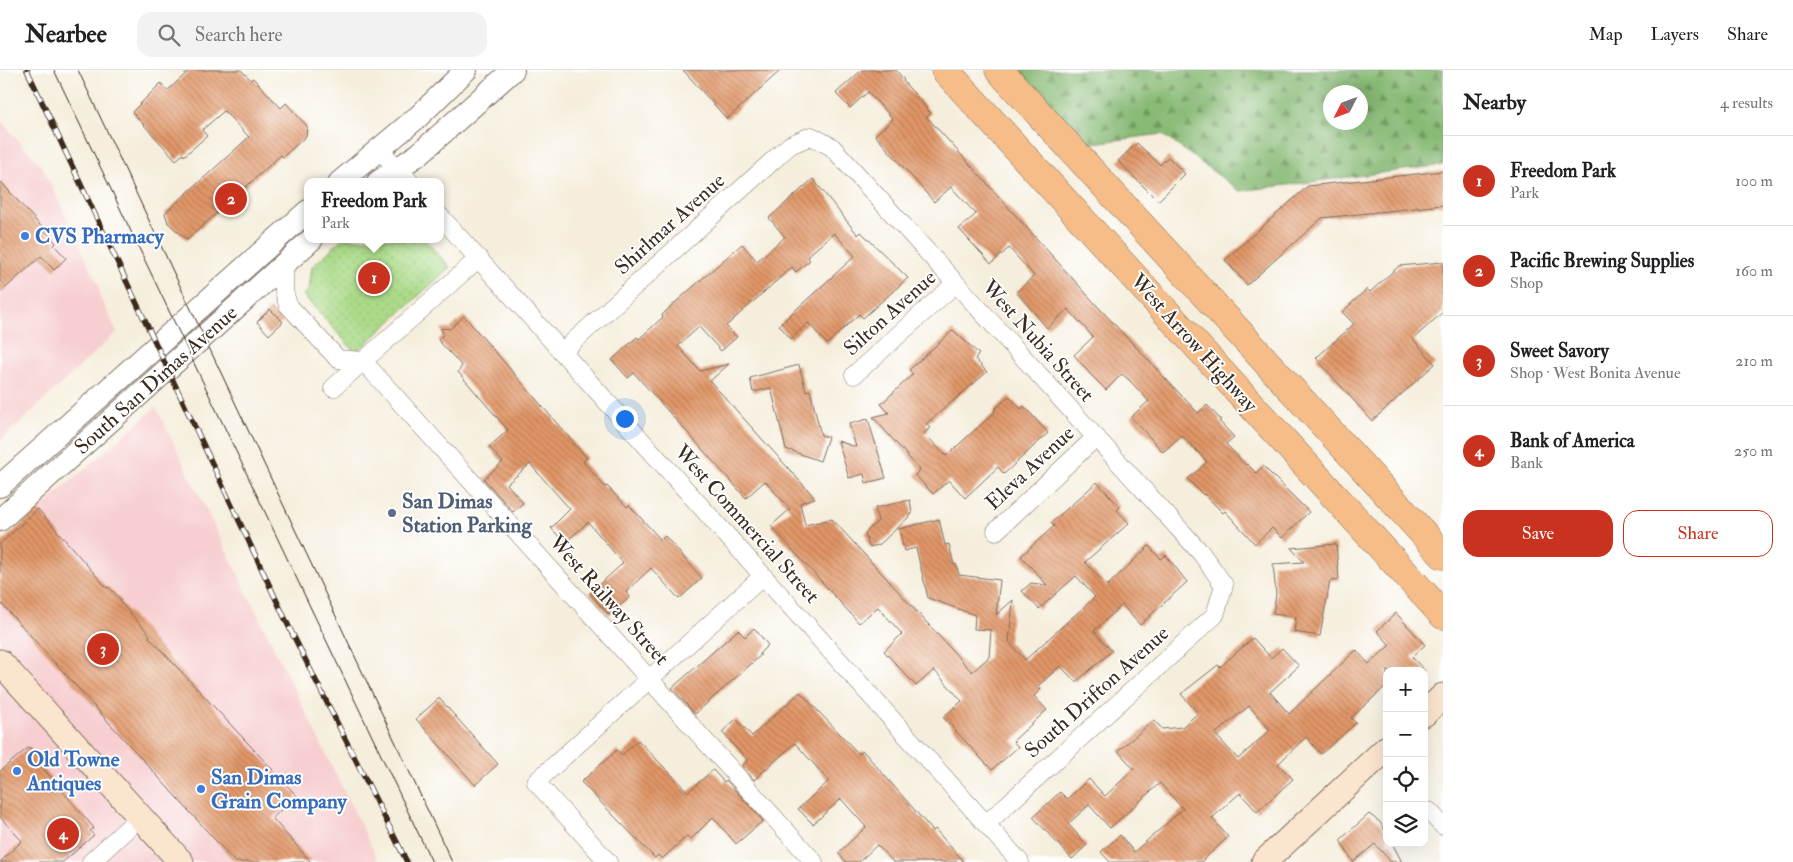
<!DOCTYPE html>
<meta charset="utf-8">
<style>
body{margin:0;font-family:"IM FELL Double Pica",serif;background:#f2f2f2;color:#202124}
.controls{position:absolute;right:15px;bottom:15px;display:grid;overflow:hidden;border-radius:10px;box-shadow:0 5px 20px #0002}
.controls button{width:45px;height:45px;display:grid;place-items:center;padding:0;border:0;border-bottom:1px solid #e0e0e0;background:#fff;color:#202124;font:25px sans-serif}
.compass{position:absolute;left:1323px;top:15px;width:45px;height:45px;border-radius:50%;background:#fff;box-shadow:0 5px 20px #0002;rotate:228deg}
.you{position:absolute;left:624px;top:348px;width:18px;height:18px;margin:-12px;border:4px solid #fff;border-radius:50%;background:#1a73e8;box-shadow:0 0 0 8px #1a73e833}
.badge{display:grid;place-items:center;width:32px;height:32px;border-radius:50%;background:#c8321e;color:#fff;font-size:16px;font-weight:700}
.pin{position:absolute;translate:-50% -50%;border:2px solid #fff;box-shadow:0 1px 5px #0006}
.popup{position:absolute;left:304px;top:108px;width:140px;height:65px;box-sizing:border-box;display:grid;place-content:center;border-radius:10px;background:#fff;filter:drop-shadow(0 1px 4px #0005);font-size:16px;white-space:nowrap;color:#757577}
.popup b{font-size:19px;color:#202124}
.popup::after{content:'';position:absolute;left:50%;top:100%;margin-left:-10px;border:10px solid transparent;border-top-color:#fff}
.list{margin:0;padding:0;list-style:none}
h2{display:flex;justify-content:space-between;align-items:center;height:65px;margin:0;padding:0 20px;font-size:21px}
h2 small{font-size:16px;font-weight:400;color:#757577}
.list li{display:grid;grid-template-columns:32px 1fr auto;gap:15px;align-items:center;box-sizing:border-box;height:90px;padding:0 20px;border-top:1px solid #e0e0e0}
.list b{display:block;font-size:19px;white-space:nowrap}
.list p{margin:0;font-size:16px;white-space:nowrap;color:#757577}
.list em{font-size:16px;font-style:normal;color:#757577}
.actions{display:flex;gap:10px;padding:15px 20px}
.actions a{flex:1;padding:11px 0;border:1px solid #c8321e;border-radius:15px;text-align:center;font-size:18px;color:#c8321e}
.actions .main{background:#c8321e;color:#fff}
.icon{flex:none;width:28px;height:28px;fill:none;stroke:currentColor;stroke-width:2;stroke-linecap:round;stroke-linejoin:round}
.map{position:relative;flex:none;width:1443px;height:792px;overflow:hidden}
header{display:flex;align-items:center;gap:30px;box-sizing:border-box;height:70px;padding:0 25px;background:#fff;border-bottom:1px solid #e0e0e0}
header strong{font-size:24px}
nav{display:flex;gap:28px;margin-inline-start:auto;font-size:18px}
.search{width:350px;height:45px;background:#f2f2f2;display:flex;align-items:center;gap:12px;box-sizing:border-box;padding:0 18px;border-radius:15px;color:#757577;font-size:19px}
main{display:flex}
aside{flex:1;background:#fff}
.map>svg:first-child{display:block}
</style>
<header>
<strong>Nearbee</strong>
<div class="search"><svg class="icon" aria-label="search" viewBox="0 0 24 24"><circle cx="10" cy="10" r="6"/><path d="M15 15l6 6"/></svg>Search here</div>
<nav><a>Map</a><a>Layers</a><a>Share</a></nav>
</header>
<main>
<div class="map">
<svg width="1443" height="792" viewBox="0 0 1443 792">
<defs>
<pattern id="grass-dots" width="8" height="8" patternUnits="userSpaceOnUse" patternTransform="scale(1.25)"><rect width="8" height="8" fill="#aada88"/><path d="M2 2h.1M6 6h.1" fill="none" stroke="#93bb75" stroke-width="1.8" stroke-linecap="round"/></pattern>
<pattern id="forest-firs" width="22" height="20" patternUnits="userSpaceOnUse" patternTransform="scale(1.25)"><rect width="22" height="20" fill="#87ba74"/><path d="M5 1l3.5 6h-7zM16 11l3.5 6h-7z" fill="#70975f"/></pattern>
<pattern id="building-back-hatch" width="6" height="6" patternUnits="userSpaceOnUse" patternTransform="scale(1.25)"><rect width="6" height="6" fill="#e19667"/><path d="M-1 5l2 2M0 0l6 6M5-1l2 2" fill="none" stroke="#b87b54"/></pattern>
</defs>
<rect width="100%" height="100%" fill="#fff"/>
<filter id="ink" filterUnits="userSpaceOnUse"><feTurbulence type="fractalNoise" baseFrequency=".02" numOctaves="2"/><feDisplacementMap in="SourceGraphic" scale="10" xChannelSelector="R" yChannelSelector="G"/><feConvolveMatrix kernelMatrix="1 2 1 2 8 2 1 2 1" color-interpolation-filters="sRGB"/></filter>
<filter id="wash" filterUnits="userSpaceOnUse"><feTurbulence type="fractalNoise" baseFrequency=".0096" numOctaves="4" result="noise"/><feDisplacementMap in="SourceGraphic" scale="20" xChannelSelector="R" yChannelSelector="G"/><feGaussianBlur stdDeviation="1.12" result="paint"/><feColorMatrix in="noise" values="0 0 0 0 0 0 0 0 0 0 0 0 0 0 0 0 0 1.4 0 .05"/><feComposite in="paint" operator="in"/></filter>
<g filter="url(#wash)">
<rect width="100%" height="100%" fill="#f5eedc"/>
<g fill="#f7cfd0">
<polygon points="0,50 43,98 99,216 100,227 117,262 0,371"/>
<polygon points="156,337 379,792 0,792 0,473"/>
</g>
<polygon fill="url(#grass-dots)" stroke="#728253" points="342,169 424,169 450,197 360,279 354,281 303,225 309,220 312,197"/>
<path fill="url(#forest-firs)" stroke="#617249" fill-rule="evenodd" d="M1019 0H1443V95L1240 121 1162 64 1086 74ZM1330 22H1360V52H1330Z"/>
<g id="blocks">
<g fill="url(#building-back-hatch)" fill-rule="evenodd">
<polygon points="190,0 241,0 251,10 253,8 281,38 286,33 307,56 306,66 283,87 281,85 187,170 168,153 165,143 249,67 224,41 202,60 207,66 184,86 183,84 176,90 132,42 161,13 167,21"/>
<polygon points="683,0 781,0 727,49"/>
<polygon points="862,0 896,0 904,10 903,11 931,43 927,47 1100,239 1198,343 1207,335 1221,350 1219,351 1234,367 1226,374 1246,395 1247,394 1256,403 1263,396 1309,442 1282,468 1272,458 1255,474 1225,441 1223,443 1204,424 1203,425 1188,409 1207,392 1182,365 1163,382 1131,347 1149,331 1128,309 1122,304 1106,320 1091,305 1074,285 1093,267 1068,239 1047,258 1016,222 1034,206 1019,189 1009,178 991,194 959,159 976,144 951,117 934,132 875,65 893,49 868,22 850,38 837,25 836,23"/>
<polygon points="1137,73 1160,95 1168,87 1185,104 1158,131 1118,91"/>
<polygon points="1443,101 1443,135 1322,148 1247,215 1225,190 1308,116"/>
<polygon points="813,109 858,165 861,162 908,208 863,248 859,244 827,274 808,253 791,269 779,255 855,186 834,163 811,183 808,188 810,190 796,202 792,197 726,256 737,267 721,281 699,257 678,276 700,301 729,294 710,311 815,428 800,433 805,455 832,449 972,602 989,587 991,560 974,559 975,545 928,528 916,478 904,481 899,459 939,449 945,475 949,474 954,495 956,494 959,505 1000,510 996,545 1013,530 1009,572 1025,590 1095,527 1076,506 1039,539 1022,521 1031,513 1047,515 1021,486 1054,456 1051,453 1097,412 1120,437 1117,440 1129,453 1085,492 1107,516 1149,476 1161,489 1166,485 1187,512 1140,555 1122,535 1094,561 1112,581 1076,612 1060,596 1038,616 1041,619 1034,626 1047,640 1013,671 1018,677 992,700 943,647 962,631 934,600 916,616 884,581 902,564 878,537 859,553 771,456 790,439 765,411 746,428 634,303 628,308 612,290 637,267 639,269 663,247 662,245 677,231 742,174 757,191 785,167 769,148"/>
<polygon points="0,111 56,173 54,175 66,188 54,200 41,186 0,223"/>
<polygon points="1443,192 1443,242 1413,269 1435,294 1372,351 1316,288 1354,254 1342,242 1367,219 1370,222 1399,196"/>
<polygon points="270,239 283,252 269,265 257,252"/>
<polygon points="464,246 587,388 583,392 605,417 607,416 627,437 629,435 661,470 665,466 702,508 679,529 651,498 626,522 630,527 609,545 590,523 623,493 588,452 565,473 551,458 570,439 530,394 507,414 523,433 513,442 484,409 503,392 489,377 508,360 458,302 462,296 438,270 443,265 441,258 450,259"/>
<polygon points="953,260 979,284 975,289 987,302 926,354 930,358 924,363 946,386 995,342 994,340 1009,326 1021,339 1024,336 1048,363 1004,404 998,397 965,428 949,410 933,424 915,405 920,400 873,347 889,343 881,334 913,304 909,300"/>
<polygon points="799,295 806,321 810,320 821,365 828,367 820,391 786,379 771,318 753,322 750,308"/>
<polygon points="868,349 886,408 866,413 864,404 849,408 838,371 856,377 849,354"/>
<polygon points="910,430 912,444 879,475 869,477 865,463 878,451 875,438"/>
<polygon points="38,439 107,518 109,517 121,530 120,532 150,565 149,567 297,726 272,748 311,792 235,792 0,532 0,474"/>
<polygon points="1336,474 1339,510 1330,511 1320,566 1294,562 1296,547 1273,544 1276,524 1273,494 1304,492 1291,478"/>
<path d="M1396 543 1425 575 1412 587 1425 601H1387V615L1351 648 1356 653 1321 684 1306 667 1278 694 1293 709 1257 742 1240 723 1212 748 1228 767 1201 792H1110L1101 782 1120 765 1134 782 1183 739 1160 713 1110 758 1089 735 1068 754 1087 775 1072 789 1033 747 1060 722 1067 729 1089 709 1105 726 1134 699 1118 681 1154 650 1162 659 1182 657 1198 643 1181 624 1218 595 1220 597 1253 568 1271 588 1282 578 1299 596 1270 622 1289 644 1356 580 1369 594 1390 575 1377 561ZM1249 636 1270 660 1238 689 1215 664Z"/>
<polygon points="754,558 768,575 759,584 761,585 695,644 672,618 738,560 745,567"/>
<polygon points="800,622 859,684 863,681 933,761 935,759 964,792 893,792 877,775 859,792 846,792 838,783 866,757 841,729 813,754 798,739 829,711 795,673 754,710 742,696 747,690 722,662 736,649 752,666"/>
<polygon points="439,628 498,694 475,715 416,649"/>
<polygon points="638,670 688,722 713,700 724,712 726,710 763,751 736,774 713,747 690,770 687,766 662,789 658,785 655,788 581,712 617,680 622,685"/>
<polygon points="29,677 41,690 38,692 94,758 90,761 94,765 63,792 0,792 22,771 0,747 0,701"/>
<polygon points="1369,744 1380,752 1387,764 1387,773 1392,773 1402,792 1391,792 1375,774 1353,792 1340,770"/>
</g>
</g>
</g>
<g filter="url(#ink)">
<use href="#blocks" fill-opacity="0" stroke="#7c6f60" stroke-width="1"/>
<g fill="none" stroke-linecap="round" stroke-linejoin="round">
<g stroke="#7c6f60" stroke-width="19">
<g id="minor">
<polyline points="379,79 410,112"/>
<polyline points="440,146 1020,792"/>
<polyline points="284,195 284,221 288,235 338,289 363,291 814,792"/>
<polyline points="562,282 790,75 811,66 832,77 1201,483 1224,515 1215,545 986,754"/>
<polyline points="854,305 956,213"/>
<polyline points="333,318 479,188"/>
<polyline points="996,461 1096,367"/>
<polyline points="1429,741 1443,756"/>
<polyline points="91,792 140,747"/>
<polyline points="608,792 536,712 763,506"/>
</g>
</g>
<g stroke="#7c6f60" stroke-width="24">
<g id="tertiary">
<polyline points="340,112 419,46 466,0"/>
<polyline points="378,112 419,84 513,0"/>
<polyline points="0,416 308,141"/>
<polyline points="0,450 312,169"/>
</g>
</g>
<g stroke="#7c6f60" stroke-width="27">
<g id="secondary">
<polyline points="0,592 181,792"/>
<polyline points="1424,644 1443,626"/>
<polyline points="1264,792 1387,678"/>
</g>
</g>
<g stroke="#7c6f60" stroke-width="29">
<g id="primary">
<polyline points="945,0 1443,545"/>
<polyline points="999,0 1443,485"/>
</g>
</g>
<use href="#minor" stroke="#fff" stroke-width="18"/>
<use href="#tertiary" stroke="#fff" stroke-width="22"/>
<use href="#secondary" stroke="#fce5cf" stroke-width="25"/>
<use href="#primary" stroke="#f7bd88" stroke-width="28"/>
<g stroke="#3b2a1e" stroke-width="1">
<polyline points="54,0 432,792"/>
<polyline points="78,0 452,792"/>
</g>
<g stroke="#3b2a1e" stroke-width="5.5">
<polyline id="rail" points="27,0 290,559 407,792"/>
</g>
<use href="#rail" stroke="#fff" stroke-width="4" stroke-dasharray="11" stroke-linecap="butt"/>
</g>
</g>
<g fill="#3f7fe0" stroke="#fff" stroke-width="2">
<circle cx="25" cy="166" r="5"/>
<circle cx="17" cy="701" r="5"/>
<circle cx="201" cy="719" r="5"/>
</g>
<circle fill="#5c6f8a" stroke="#fff" stroke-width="2" cx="392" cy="443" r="5"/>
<g text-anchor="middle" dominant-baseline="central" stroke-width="4" stroke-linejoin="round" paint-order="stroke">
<g font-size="21" fill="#3b2a1e" stroke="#fff">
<text transform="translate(670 154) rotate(-42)">Shirlmar Avenue</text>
<text transform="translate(890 243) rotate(-42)">Silton Avenue</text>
<text transform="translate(1038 271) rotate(48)">West Nubia Street</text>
<text transform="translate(1194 273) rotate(48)">West Arrow Highway</text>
<text transform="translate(156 310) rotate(-42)">South San Dimas Avenue</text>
<text transform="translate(1030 398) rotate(-43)">Eleva Avenue</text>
<text transform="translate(747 454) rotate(48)">West Commercial Street</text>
<text transform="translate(609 530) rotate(48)">West Railway Street</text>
<text transform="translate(1097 622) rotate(-42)">South Drifton Avenue</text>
</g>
<g font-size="21" font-weight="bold" fill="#366cbe" stroke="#fff" text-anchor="start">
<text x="35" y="166">CVS Pharmacy</text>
<text x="27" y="689">Old Towne<tspan x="27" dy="24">Antiques</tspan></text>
<text x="211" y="707">San Dimas<tspan x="211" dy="24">Grain Company</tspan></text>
</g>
<g font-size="21" font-weight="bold" fill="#4e5e75" stroke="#fff" text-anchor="start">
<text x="402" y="431">San Dimas<tspan x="402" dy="24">Station Parking</tspan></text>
</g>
</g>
</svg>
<div class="controls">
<button>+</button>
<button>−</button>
<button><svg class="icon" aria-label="locate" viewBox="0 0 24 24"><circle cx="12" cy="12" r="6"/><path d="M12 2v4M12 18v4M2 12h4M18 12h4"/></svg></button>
<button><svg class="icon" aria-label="layers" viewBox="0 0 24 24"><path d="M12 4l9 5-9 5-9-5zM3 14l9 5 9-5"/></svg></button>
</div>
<svg class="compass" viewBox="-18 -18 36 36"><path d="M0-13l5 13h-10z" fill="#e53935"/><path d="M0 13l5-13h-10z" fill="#757577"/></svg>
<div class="you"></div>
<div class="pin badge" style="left:374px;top:208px">1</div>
<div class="popup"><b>Freedom Park</b>Park</div>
<div class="pin badge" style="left:231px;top:129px">2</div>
<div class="pin badge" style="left:103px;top:579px">3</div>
<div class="pin badge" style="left:63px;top:764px">4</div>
</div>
<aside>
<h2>Nearby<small>4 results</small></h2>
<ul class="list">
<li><span class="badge">1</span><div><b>Freedom Park</b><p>Park</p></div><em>100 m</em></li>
<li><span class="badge">2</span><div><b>Pacific Brewing Supplies</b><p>Shop</p></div><em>160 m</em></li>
<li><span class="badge">3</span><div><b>Sweet Savory</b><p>Shop · West Bonita Avenue</p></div><em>210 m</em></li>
<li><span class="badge">4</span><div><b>Bank of America</b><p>Bank</p></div><em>250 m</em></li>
</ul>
<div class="actions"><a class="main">Save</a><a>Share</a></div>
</aside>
</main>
